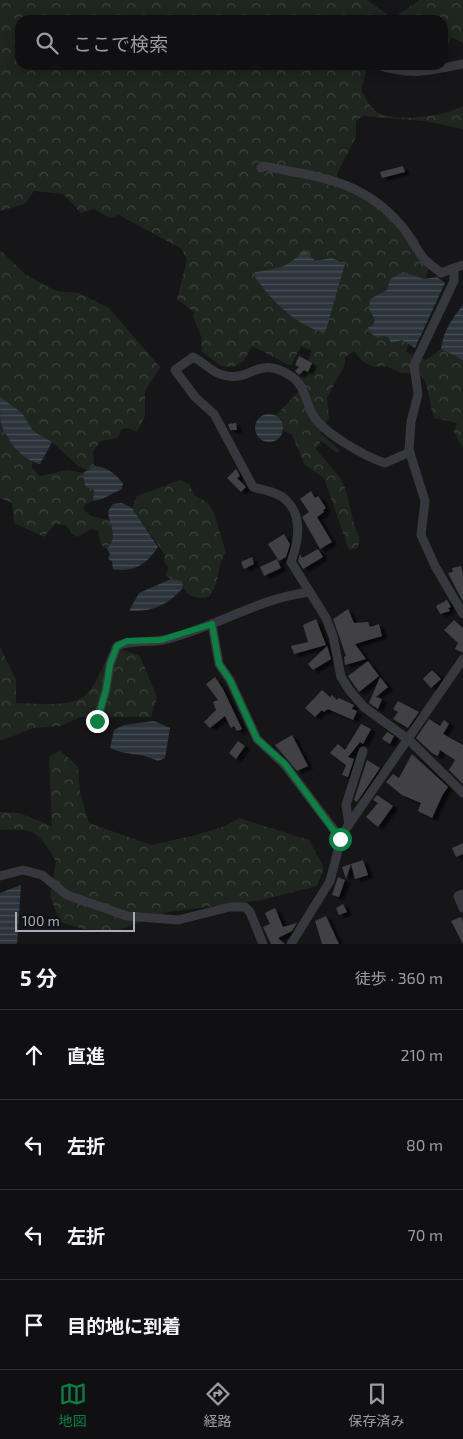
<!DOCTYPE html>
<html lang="ja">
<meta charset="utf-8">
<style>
body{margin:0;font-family:"Exo 2","Noto Sans JP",sans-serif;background:#19191b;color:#f1f3f6}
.scale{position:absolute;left:15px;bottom:12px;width:120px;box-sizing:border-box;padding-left:5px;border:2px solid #a8adb8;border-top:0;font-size:14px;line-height:18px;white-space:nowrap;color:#a8adb8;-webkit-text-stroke:4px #111113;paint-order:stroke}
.stop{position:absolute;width:15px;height:15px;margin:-11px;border:4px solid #0b8043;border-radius:50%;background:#fff}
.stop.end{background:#0b8043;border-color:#fff;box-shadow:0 1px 5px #0008}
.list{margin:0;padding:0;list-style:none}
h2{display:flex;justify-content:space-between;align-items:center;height:65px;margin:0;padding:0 20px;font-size:21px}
h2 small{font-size:16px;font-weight:400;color:#9c9d9f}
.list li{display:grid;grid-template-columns:32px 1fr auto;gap:15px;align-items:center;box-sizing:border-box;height:90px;padding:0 20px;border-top:1px solid #303032}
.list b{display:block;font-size:19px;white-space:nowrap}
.list em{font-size:16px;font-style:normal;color:#9c9d9f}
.icon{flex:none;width:28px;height:28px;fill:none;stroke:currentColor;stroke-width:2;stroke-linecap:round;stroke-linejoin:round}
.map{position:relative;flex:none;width:463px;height:944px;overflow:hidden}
.search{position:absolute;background:#101012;box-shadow:0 2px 12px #0003;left:15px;right:15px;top:15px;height:55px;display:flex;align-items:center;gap:12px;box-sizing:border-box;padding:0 18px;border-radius:15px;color:#9c9d9f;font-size:19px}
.sheet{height:425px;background:#101012}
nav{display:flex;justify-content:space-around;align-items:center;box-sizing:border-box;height:70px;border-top:1px solid #303032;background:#101012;font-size:14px;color:#9c9d9f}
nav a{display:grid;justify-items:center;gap:2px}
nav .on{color:#0b8043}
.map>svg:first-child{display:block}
</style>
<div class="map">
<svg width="463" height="944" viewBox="0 0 463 944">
<defs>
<pattern id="forest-crowns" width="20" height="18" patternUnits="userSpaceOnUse" patternTransform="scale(1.25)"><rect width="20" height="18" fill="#1e261f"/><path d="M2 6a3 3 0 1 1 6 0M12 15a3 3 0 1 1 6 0" fill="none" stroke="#3c433d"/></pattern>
<pattern id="water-rules" width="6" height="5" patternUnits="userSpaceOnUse" patternTransform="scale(1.25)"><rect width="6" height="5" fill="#2c353c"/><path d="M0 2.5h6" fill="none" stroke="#485056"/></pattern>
<filter id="shadow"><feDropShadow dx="5" dy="3" stdDeviation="1" flood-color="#0009"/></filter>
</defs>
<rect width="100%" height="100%" fill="#161618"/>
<g fill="url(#forest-crowns)">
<path d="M0 0H367L388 15H398L419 0H463V43L451 37 443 56V20H20V65H368L361 90C366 99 371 110 381 114 402 122 445 116 463 106V129L424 121 363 116 356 121V137L337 174 339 180 356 185 386 205 417 238 429 267 406 352 426 360 441 349 463 360V448L454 432 457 423 434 418C429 403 430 386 420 374L401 373 386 366 374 367 362 361 354 351 345 357V364L327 398 329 418 320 433 340 450 337 453 321 441 316 449C322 457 340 476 343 483 351 502 350 520 360 538L358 548 349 550 324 478 305 465 292 435 284 431 276 415 304 386 300 379 312 351 301 346 291 366 252 346 244 361 233 367 221 366 202 352 201 336 193 317 194 312 177 299 187 260 182 249 119 215 110 218 94 209 81 213 63 194 34 191 25 204 0 211Z"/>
<path d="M0 250 26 275 56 291 79 293 109 308 160 367 145 391V416L137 432 128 428 121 429 118 438 101 441 93 451 94 466 87 470 78 466 52 442 40 464 32 462V468L40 476 68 470 83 473 85 486 94 489 93 501 85 504 83 509 91 516 109 520C113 532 117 538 107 549L101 545 98 531 92 529 77 537 72 534 66 525 55 524 44 537 14 523 12 503 0 498Z"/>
<path d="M180 480 189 484 195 496 207 502 214 513 226 552C215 568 222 580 209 597 195 600 184 596 182 581L171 579 165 575 169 568 164 562 165 555 132 508 137 496Z"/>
<path d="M113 646 140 656 157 697 151 717H80L61 726 34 728 0 741V647L16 680V703C38 703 77 710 91 689 100 676 105 660 113 646Z"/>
<path d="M60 750 78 767 80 792 89 823 151 845 196 835 225 826 239 818 309 840 324 868 317 886 262 900 168 912 115 931 83 929 60 922 50 896 56 861C37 831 36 828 0 830V812L19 813 52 826 49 757Z"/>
</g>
<g fill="url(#water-rules)">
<path d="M304 249 315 261 332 258 345 264 325 333C294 325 270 299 252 273 276 268 289 269 304 249Z"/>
<polygon points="403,272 424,279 437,277 445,283 415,348 402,340 391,343 389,338 384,336 377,338 370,332 368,327 372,326 375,320 369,309 370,299 387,290 390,279"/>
<path d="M463 305V360L441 349C443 332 452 318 463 305Z"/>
<path d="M0 397 22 413 33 431 52 442 40 464C19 458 9 442 1 424 0 417 0 404 0 397Z"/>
<circle cx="269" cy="428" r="14"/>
<path d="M94 466C108 467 114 473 123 483L122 489 102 499 93 501 94 490 85 486 83 473Z"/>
<path d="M122 503 132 508 158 547C147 564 134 573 113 569L112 561 108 559 110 554 107 549C119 536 109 526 108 511L113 504Z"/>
<path d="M171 579 182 581 183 588C168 605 152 612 129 611L139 593Z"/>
<path d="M154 721 170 728 165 758 158 761C140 752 127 756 110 748L114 730 124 725Z"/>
<polygon points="21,885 17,944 0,944 0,893"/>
</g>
<g fill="#404145" filter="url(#shadow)">
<polygon points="403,166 405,172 382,178 380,172"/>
<polygon points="299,356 312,363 308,372 304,370 299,375 295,371 299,367 295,365"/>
<polygon points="236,423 237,430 230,430 228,424"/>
<polygon points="236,469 240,476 237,478 246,487 241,492 227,478"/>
<polygon points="311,491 315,498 318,496 326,508 323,510 324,512 317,517 332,542 320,549 302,517 309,512 300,499"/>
<polygon points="284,534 290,544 286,557 279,561 268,544"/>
<polygon points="318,549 323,557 303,569 298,561 300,554 302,558"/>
<polygon points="252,557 254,564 244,569 241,562"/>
<polygon points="277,559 281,568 264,576 260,567"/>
<polygon points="461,566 463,574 463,602 448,573 453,572 452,568"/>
<polygon points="447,600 451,607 448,608 450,611 440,614 436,606"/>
<polygon points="348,609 354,623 368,622 370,627 379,624 382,636 355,644 366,659 345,665 344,657 346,656 333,619"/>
<polygon points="316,619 326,645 294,654 291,646 308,642 303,625"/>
<polygon points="454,620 463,628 463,653 455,649 458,643 444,630"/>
<polygon points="327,646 331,659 313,670 308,664"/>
<polygon points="368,661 379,676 359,692 348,676"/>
<polygon points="432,670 441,679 431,688 423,679"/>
<polygon points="215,677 223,689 242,729 237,731 234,726 231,728 225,716 210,728 204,722 216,710 213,702 218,700 206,684"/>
<polygon points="380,677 388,687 376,697 382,699 378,709 369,703"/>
<polygon points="322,690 330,697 332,695 337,700 339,698 354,705 352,709 357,711 353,720 328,709 324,712 322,710 315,717 305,708"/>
<polygon points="398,701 419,712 408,728 393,719 398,712 393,709"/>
<polygon points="429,719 440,726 444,720 449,724 443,734 463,745 463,784 449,770 455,760 440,750 438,756 432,753 416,738"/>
<polygon points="361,724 371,729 363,744 360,742 348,757 354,759 348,777 342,775 346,765 330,753 338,744 345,750"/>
<polygon points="387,732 394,736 390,744 382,739"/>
<polygon points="292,735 308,766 297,771 275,745"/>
<polygon points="238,741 245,746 236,759 229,753"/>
<polygon points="412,754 448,787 443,794 432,818 418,811 421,803 402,795 386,782 393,774 399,778"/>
<polygon points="367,760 380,768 357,802 354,800"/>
<polygon points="377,795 393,806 378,827 366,817 378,803 373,800"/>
<polygon points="463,843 463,854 456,857 452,848"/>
<polygon points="363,860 368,875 355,879 351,864 346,879 342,867"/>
<polygon points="338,877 345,880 339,897 332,895"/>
<polygon points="343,904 347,912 339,915 336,908"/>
<polygon points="275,908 283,927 297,923 292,931 278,938 285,944 271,944 263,927 270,924 265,913"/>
<polygon points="326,916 339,944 322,944 315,921"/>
<polygon points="461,917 463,921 463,944 451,921"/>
</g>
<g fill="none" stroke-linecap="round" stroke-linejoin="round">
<g stroke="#37383d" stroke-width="9">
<path d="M377 65C413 76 428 71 463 64"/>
<path d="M261 168 263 166C317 177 360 179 399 223 408 232 413 244 421 255 426 262 434 267 441 273L454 268"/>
<polyline points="463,265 454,268 454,281 414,365 418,394 411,422 409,450 425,501 421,535 435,566 463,614"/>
<path d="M410 452 385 463C366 457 323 433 313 415 305 402 306 386 291 376 256 354 253 383 223 375 211 372 204 362 193 357L175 370 195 397 214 414 253 487C263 490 278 492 286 500 304 517 298 543 291 562L326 618 333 636 341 677 350 691 364 707 409 740 463 793"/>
<polyline points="212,624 219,664 230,680 257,739 285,765 341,839"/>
<path d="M97 721 106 690 110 664 117 646C132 639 147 643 163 640 213 629 258 598 310 592"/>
<polyline points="349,825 346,805 363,751"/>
<polyline points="0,876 23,870 42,875 67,895 127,916 178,920 230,907 245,907 250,912 263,944"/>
<polyline points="463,894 458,896 463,908"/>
<polyline points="291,944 330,881 341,839 345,830 463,659"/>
</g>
</g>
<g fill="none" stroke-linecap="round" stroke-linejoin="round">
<polyline stroke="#0b8043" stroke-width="6" points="97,721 106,690 110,664 117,646 127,641 161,640 212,624 219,664 230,680 257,739 285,764 340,839"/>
</g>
</svg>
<div class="scale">100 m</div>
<div class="stop" style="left:340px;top:839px"></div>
<div class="stop end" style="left:97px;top:721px"></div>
<div class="search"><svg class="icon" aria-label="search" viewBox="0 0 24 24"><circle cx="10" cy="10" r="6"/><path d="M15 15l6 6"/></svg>ここで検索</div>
</div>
<section class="sheet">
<h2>5 分<small>徒歩 · 360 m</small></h2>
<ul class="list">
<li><svg class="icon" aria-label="ahead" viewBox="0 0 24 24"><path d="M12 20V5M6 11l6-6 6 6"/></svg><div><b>直進</b></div><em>210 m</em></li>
<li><svg class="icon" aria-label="left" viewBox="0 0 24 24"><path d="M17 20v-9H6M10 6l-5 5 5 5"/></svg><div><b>左折</b></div><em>80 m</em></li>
<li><svg class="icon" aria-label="left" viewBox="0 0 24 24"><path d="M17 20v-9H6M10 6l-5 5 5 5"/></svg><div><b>左折</b></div><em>70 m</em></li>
<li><svg class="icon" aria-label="arrive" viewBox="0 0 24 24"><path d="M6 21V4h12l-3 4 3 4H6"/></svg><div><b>目的地に到着</b></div></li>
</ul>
</section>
<nav>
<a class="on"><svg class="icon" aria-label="map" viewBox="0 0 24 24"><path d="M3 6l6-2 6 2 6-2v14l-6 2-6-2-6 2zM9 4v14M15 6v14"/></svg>地図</a>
<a><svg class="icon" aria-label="directions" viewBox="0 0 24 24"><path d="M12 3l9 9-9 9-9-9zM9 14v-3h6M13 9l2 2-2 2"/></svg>経路</a>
<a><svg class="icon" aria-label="saved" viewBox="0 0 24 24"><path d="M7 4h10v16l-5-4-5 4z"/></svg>保存済み</a>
</nav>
